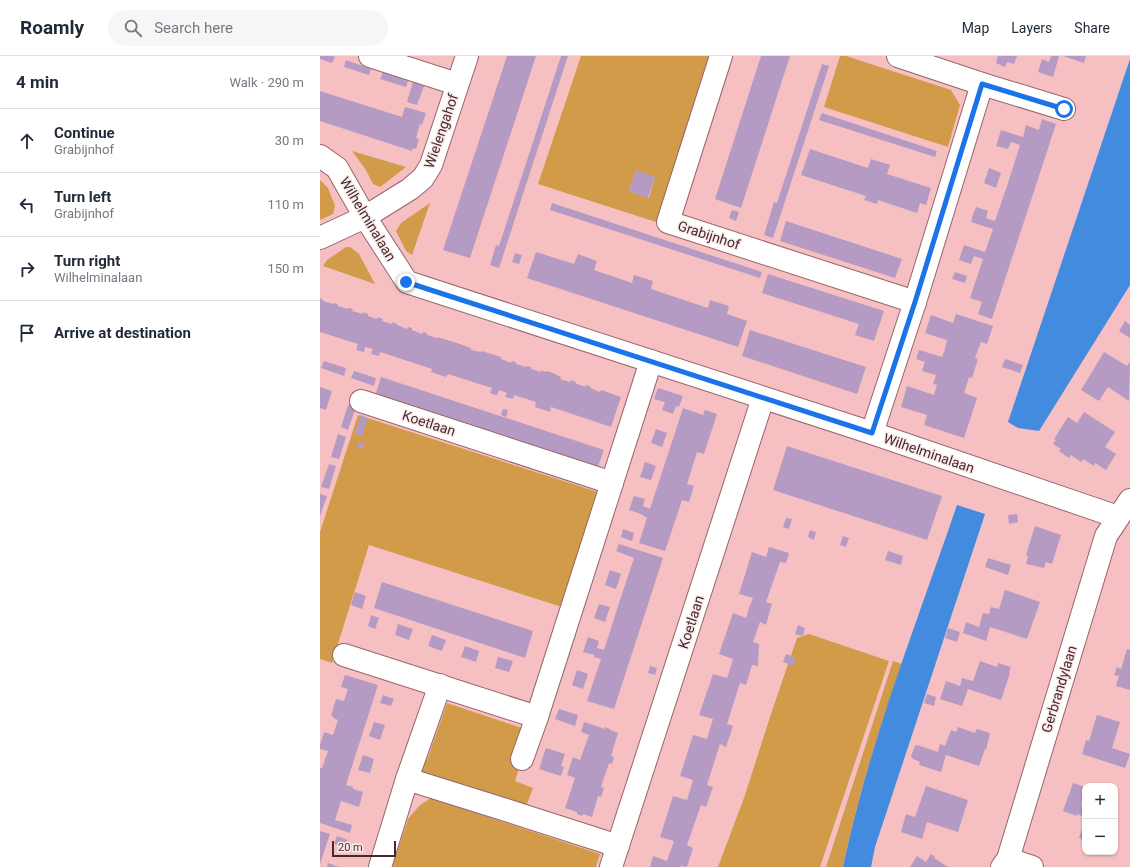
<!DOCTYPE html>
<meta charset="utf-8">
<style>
body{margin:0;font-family:Roboto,sans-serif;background:#f6f6f7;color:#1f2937}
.controls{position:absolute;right:12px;bottom:12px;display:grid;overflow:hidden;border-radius:8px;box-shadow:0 1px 3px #0004}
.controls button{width:36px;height:36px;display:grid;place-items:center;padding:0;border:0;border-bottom:1px solid #e0e1e3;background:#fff;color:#1f2937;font:20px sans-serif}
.scale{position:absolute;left:12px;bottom:10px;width:64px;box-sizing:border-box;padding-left:4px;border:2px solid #412b2d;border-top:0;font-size:11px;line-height:14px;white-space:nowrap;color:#412b2d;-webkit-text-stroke:3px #fdebec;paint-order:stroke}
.stop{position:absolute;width:12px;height:12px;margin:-9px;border:3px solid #1a73e8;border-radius:50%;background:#fff}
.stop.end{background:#1a73e8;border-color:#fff;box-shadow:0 1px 4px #0008}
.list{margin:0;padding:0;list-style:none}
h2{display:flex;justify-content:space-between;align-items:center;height:52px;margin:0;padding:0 16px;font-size:17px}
h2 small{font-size:13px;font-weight:400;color:#747a83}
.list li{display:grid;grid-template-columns:26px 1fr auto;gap:12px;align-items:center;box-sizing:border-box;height:64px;padding:0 16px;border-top:1px solid #e0e1e3}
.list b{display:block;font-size:15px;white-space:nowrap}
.list p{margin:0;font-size:13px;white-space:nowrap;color:#747a83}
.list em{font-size:13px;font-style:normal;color:#747a83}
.icon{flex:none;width:22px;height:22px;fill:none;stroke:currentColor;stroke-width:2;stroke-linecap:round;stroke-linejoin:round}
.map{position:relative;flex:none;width:810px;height:811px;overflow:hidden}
header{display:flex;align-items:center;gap:24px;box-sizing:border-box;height:56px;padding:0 20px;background:#fff;border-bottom:1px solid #e0e1e3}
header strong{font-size:19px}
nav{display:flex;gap:22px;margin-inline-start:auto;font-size:14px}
.search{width:280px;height:36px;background:#f6f6f7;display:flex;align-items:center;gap:10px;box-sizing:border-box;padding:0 14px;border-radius:22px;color:#747a83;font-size:15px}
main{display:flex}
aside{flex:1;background:#fff}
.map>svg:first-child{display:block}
</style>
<header>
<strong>Roamly</strong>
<div class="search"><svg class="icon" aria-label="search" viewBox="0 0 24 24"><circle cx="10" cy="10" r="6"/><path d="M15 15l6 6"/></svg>Search here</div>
<nav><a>Map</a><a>Layers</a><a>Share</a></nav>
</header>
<main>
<aside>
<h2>4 min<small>Walk · 290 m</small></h2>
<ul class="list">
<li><svg class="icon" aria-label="ahead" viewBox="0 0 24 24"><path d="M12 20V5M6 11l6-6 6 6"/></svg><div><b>Continue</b><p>Grabijnhof</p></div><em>30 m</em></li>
<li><svg class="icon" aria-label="left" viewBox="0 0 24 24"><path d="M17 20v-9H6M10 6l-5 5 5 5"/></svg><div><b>Turn left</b><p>Grabijnhof</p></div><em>110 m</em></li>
<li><svg class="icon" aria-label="right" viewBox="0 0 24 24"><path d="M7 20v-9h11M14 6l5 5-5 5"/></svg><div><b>Turn right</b><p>Wilhelminalaan</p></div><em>150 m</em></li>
<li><svg class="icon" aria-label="arrive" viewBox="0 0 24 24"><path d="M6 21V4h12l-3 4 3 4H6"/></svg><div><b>Arrive at destination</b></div></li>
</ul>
</aside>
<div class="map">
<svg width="810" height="811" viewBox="0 0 810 811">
<rect width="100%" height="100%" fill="#f6bfc2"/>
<g fill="#d29b4a" fill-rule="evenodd">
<path d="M261 0H391L336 166 218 128ZM316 115 335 121 329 142 309 135Z"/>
<polygon points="520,0 526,0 631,34 640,49 628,91 504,51"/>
<polygon points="32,95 86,111 60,131 53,128 46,114"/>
<polygon points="0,124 8,132 15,150 13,158 0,164"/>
<polygon points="110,147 92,199 86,195 76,175 81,167"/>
<polygon points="26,191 30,191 39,198 55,228 3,210 7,204"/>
<polygon points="38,359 284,438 248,553 49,489 12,607 0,603 0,476"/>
<polygon points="489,578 569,605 500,811 398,811 424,742 452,655 477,582"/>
<path d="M573 605 582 608C559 674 537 742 523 811H506Z"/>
<polygon points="127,647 211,675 195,725 213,732 205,753 93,721 91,709 107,704"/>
<polygon points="111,742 280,798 276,811 72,811 88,763 100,749"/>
</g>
<g fill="#438bdf">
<polygon points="810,3 810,229 719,375 698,372 688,366"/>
<path d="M637 449 665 458 555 791 551 811H523C549 687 596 569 637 449Z"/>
</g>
<g fill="#b59bc3">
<polygon points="0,0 13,0 15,1 12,7 0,3"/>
<polygon points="187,0 216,0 150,202 123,194"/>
<polygon points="241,0 248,0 179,212 170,209 176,189 179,190"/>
<polygon points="441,0 470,0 421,152 395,143"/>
<polygon points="678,0 697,0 694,8 687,6 685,11 676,7"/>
<polygon points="731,0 739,0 733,21 718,16 722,3 729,6"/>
<polygon points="743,0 766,0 764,7"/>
<polygon points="26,4 51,13 49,19 24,11"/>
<polygon points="502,8 509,10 453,182 444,179 454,146 457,147"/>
<polygon points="63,16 88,25 86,31 60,23"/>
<polygon points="93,26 104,30 97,49 87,46"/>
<polygon points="0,35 82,61 85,51 106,57 102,69 100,68 96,82 99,83 96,93 93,92 92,95 0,65"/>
<polygon points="502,57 617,95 615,101 499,64"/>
<polygon points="722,63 736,68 672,263 658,258 662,246 650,242 663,203 654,200 651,208 639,204 644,189 665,196 673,173 651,166 653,158 656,151 668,155 666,162 675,165 688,127 700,89 691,86 688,93 676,90 681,74 703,81 706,69 719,74"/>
<polygon points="490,93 548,112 551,103 570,109 567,118 611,132 606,149 600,147 597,157 558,144 557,148 544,144 546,140 481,119"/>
<polygon points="669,112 681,117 676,132 664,127"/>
<polygon points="316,114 335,121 328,142 309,135"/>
<polygon points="232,147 442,216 440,222 230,154"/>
<polygon points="412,154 419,156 416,165 409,162"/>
<polygon points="466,165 582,203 575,222 460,185"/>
<polygon points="216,196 254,208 258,198 277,205 274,214 312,227 314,219 333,225 331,233 388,252 390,244 409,250 407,258 427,265 418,291 207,222"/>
<polygon points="195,197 202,199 199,208 192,206"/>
<polygon points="635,216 647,220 645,227 632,223"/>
<polygon points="448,218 564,255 554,285 535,279 539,268 442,237"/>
<polygon points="0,242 3,244 3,245 13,248 13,247 18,248 18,250 28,253 28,252 33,253 32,255 43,258 43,256 48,258 48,260 57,263 58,261 63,263 62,265 72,268 73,266 77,268 77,269 87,273 88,271 92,272 92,274 102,278 103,276 107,277 107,279 117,282 117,281 137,287 151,292 151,294 161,296 162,295 181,301 181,303 191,307 192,305 196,306 196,308 206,311 206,310 211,311 211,313 221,316 221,314 226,316 227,315 236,318 236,319 241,321 240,323 250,326 251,324 256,326 255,327 265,331 266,329 271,331 270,332 280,336 281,334 301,341 291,371 231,351 230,356 215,351 216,346 194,339 193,343 185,341 187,337 179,334 177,339 175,339 170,337 172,332 128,318 126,321 111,316 112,313 60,296 59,300 51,298 53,293 45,291 44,296 36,294 38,288 0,276"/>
<polygon points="636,258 673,270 667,288 661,286 655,302 658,303 652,322 649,321 644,337 657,342 644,382 604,369 607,359 581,351 587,330 614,339 617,329 613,328 616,319 602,315 605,306 596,303 599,294 622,301 625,293 627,284 605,277 611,259 633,267"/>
<polygon points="805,265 810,269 810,282 799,275"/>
<polygon points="430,274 546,311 537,338 422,300"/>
<polygon points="784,296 807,310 809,307 810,307 809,345 788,331 779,345 761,334"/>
<polygon points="685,303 703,309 700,317 682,311"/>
<polygon points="4,305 26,312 24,320 1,312"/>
<polygon points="34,315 56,322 54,330 31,322"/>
<polygon points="61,321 284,394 277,413 55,340"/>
<polygon points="0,331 12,335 6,354 0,352"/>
<polygon points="338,332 363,340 359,351 356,350 353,358 342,354 345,346 334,343"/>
<polygon points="28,349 36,351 28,374 21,371"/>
<polygon points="363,352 383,359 385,354 397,358 384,398 377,396 367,428 374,430 369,446 362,444 345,495 319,487 327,462 321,458 309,454 314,440 325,443 323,450 330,453"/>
<polygon points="183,353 188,354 186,361 181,359"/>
<polygon points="764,356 795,376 785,391 796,398 786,414 775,407 774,410 763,403 761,406 751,399 749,402 739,395 741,393 733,388 736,384 734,383 748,361 757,367"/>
<polygon points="41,359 48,362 42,380 35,378"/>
<polygon points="336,373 347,377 342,391 331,387"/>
<polygon points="18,378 26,381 19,403 11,401"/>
<polygon points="39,386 45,387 43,393 37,391"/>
<polygon points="467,390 622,440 607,484 453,434"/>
<polygon points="325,406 336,410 331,424 320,421"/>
<polygon points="9,408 16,410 9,433 1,431"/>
<polygon points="0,438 7,440 0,460"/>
<polygon points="697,458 698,466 689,468 688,459"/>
<polygon points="466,462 472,463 469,473 463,471"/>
<polygon points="715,470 741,479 732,508 726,506 724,512 706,508 708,500 706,499"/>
<polygon points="303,473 314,477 312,485 301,481"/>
<polygon points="490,474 496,476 494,484 488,481"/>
<polygon points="523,480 529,482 526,491 520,489"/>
<polygon points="299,488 343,502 294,653 267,645 281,603 274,601 274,599 263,596 268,581 279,585 277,592 284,594 300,544 314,502 296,495"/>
<polygon points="449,491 469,497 466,507 460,506 446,546 452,548 449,558 446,569 440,566 433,586 439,588 438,610 432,609 426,629 420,627 407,668 413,670 406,691 400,688 387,729 393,731 386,751 381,749 367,789 373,792 367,811 361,810 360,811 330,811 333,800 347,805 354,785 340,781 353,740 367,744 373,724 360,720 373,679 387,683 393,663 379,659 393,618 407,622 410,613 413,603 399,598 413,557 426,562 429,552 433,542 419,538 432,496 446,501"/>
<polygon points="568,495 583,500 581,509 565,504"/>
<polygon points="668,502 691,509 688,519 665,511"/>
<polygon points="290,514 301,518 296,533 285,529"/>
<polygon points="62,526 213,575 205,602 54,552"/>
<polygon points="685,534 720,546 707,583 670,571 666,585 643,577 646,566 659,571 663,557 669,558 671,551 679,553"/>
<polygon points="35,536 46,540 42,553 31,549"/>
<polygon points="279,548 290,551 285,566 274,562"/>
<polygon points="51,559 59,562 55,573 48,570"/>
<polygon points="78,568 93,573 89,584 75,579"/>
<polygon points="478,569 485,572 483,580 475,578"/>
<polygon points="628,572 640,576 637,586 625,582"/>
<polygon points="112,579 126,584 122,595 108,590"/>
<polygon points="145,590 159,595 156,606 141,601"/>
<polygon points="807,593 810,594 810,634 796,630 799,620 794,619 797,611 801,613"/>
<polygon points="466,598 476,602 473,610 463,606"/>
<polygon points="178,601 193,605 189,616 175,612"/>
<polygon points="660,605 677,611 678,607 691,611 689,617 690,617 681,644 648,633 642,650 620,643 626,625 640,630 642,622 653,625"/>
<polygon points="330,610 337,612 335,619 328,617"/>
<polygon points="257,614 268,618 263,633 252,629"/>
<polygon points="25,619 58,629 26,729 33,731 33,733 43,736 39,751 21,745 15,764 32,769 30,777 0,767 0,712 2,712 8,695 0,693 0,689 4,676 13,679 18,664 13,662 13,660 11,660 16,643 24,645 28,633 21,631"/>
<polygon points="607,638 616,641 614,650 604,647"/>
<polygon points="63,639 74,643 71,650 60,647"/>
<polygon points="239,653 258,659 255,670 235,663"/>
<polygon points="777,659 800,666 792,692 810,698 805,712 762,698 766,684 769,685"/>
<polygon points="54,666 65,669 60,684 49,680"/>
<polygon points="264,666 285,673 285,671 290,673 290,674 298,677 291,700 294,701 292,708 289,707 281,731 284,732 281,741 278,740 272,761 263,758 262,760 257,758 257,756 245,752 255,722 247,719 253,701 260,704 269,679 261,676"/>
<polygon points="638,671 655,677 657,673 670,677 666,694 665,693 659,710 626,699 621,716 599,709 600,706 593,703 591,700 595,690 597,689 618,696 620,688 625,690 631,674 636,676"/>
<polygon points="226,692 245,698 241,710 244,711 241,720 219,713"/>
<polygon points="43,699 54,703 50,717 38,714"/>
<polygon points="753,727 765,731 765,735 761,748 765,749 765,761 757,758 757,760 743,755"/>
<polygon points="606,730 648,744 638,776 607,766 602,783 581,776 586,758 595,761"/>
<polygon points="795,756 798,757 795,766"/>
<polygon points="765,763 765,785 759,782"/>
<polygon points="0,775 10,778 0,808"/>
<polygon points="17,780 28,784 25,792 14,788"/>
<polygon points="611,798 615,801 614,802 628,811 590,811 597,800 606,806"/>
<polygon points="8,807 19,811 7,811"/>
</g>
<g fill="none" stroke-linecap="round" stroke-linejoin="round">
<g stroke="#966569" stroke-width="24">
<g id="minor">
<polyline points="50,0 137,28"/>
<polyline points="401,0 348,166 595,246"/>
<polyline points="578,0 662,28 744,53"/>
<polyline points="0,100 17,112 45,161 87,226 552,377 798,461"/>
<polyline points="0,182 45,161 90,133 103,122 111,109 147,0"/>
<polyline points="41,345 292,427"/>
<polyline points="552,377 595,246 662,28"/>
<polyline points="24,599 217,661"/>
<polyline points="202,703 217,661 331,305"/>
<polyline points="87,723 186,754 298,790"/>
<polyline points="688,803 712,811"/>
<polyline points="60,811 87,723 120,629"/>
<polyline points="291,811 443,342"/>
<polyline points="682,811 688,803 786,480 810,444"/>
</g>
</g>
<use href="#minor" stroke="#fff" stroke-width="22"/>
</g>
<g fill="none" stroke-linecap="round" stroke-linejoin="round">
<polyline stroke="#1a73e8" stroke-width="5" points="86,226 552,377 595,246 662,28 744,53"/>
</g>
<g text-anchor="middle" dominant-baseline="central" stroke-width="3" stroke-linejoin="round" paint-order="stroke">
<g font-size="14" fill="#412b2d" stroke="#fdebec">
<text transform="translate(121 75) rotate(-71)">Wielengahof</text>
<text transform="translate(48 163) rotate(59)">Wilhelminalaan</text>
<text transform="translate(389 179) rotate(18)">Grabijnhof</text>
<text transform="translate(109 367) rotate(18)">Koetlaan</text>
<text transform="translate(609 397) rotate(19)">Wilhelminalaan</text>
<text transform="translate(371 566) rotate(-72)">Koetlaan</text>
<text transform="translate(739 633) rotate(-73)">Gerbrandylaan</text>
</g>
</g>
</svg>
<div class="controls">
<button>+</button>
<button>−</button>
</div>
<div class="scale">20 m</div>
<div class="stop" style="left:744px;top:53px"></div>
<div class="stop end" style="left:86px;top:226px"></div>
</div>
</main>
